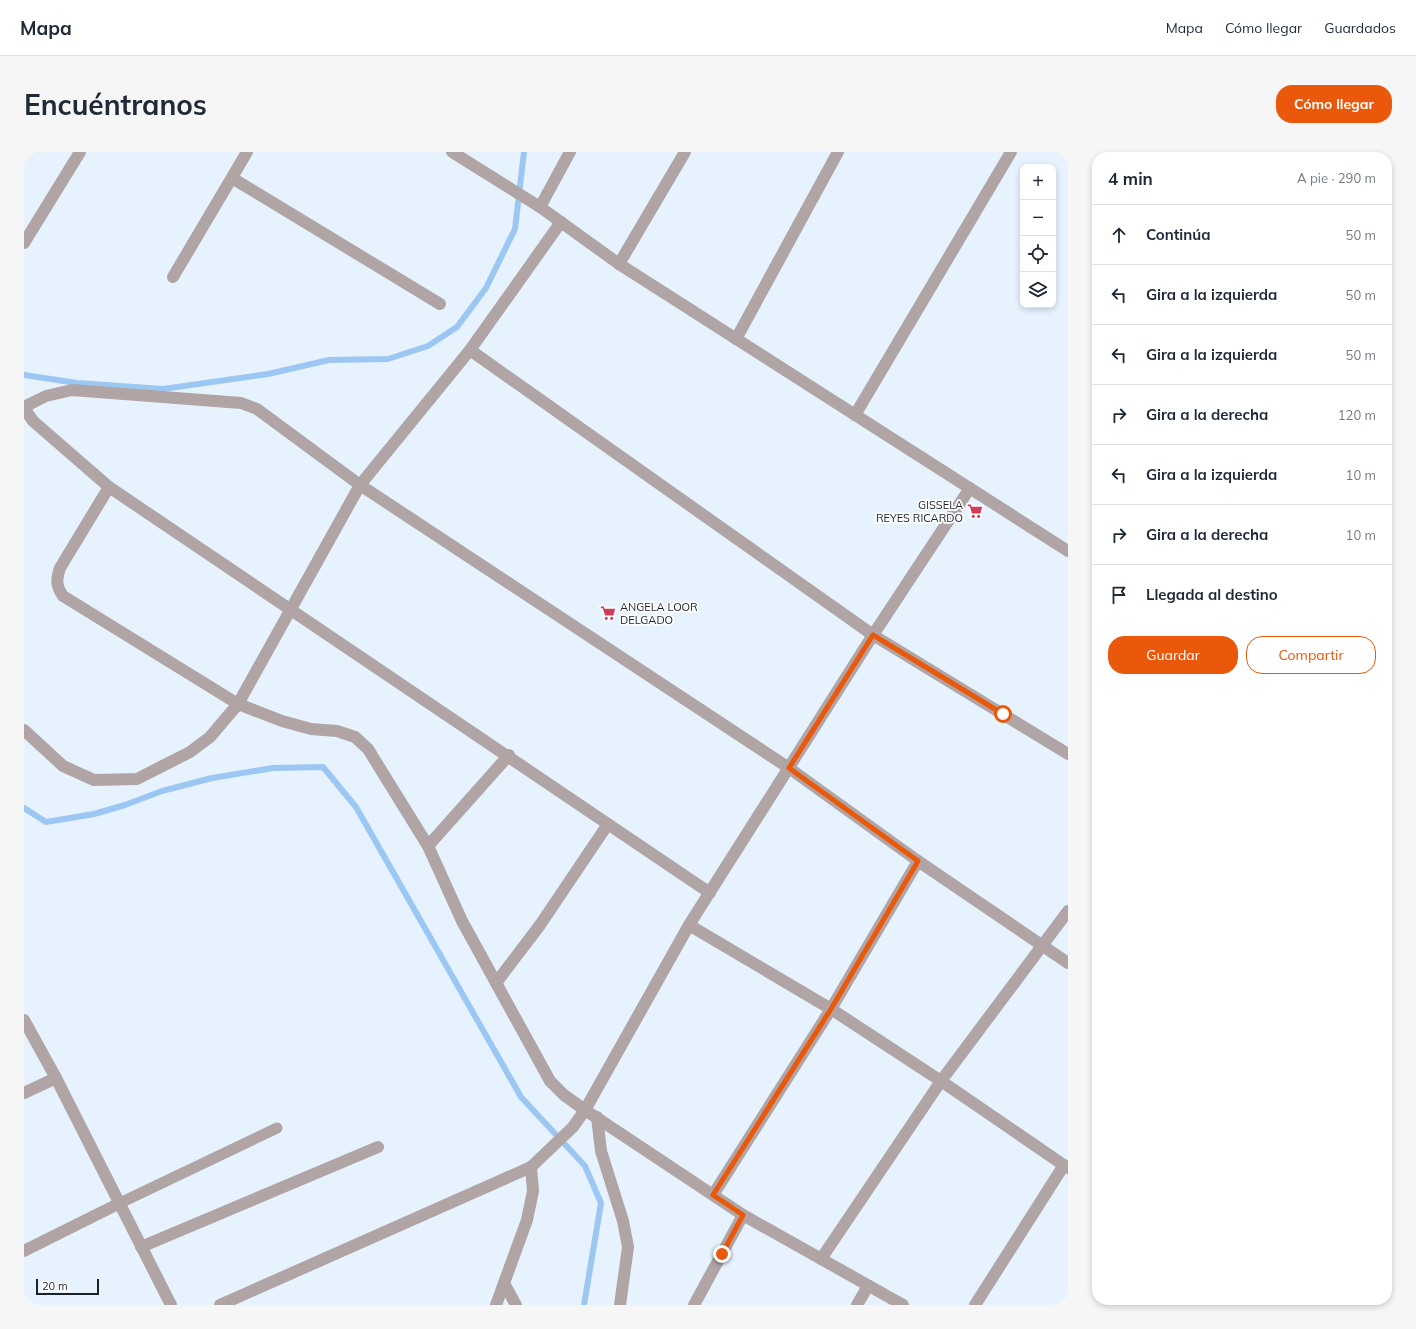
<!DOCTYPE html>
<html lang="es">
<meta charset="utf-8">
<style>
body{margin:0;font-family:Mulish,sans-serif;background:#f6f6f7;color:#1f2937}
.controls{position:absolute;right:12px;top:12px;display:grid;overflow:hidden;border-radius:8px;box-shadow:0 2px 6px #0003}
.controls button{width:36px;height:36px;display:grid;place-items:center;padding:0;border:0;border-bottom:1px solid #e0e1e3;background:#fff;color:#1f2937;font:20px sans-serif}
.scale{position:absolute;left:12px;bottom:10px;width:63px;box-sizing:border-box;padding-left:4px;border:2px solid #1b222a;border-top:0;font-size:11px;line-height:14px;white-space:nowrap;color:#1b222a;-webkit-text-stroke:3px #fefefe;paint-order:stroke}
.stop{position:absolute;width:12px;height:12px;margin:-9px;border:3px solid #ea580c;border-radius:50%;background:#fff}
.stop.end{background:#ea580c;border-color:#fff;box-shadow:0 1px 4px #0008}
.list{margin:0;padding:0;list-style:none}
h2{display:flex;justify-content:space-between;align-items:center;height:52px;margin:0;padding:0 16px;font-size:17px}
h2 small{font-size:13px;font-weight:400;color:#747a83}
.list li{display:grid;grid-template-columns:26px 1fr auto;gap:12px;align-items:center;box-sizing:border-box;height:60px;padding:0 16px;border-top:1px solid #e0e1e3}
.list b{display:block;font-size:15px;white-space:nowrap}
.list em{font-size:13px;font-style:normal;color:#747a83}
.actions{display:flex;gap:8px;padding:12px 16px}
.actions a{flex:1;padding:9px 0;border:1px solid #ea580c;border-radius:16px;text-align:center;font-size:14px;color:#ea580c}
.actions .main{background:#ea580c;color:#fff}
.icon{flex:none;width:22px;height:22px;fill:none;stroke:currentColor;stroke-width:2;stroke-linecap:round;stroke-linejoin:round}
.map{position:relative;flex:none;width:1044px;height:1153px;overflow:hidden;border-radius:16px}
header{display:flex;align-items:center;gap:24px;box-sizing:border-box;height:56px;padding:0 20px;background:#fff;border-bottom:1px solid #e0e1e3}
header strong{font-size:19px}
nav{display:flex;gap:22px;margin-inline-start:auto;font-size:14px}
.intro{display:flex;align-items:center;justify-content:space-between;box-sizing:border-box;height:96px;padding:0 24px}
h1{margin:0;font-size:28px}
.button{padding:10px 18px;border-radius:16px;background:#ea580c;color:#fff;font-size:14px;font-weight:700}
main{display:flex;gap:24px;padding:0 24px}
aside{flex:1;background:#fff;border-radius:16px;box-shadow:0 2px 6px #0003}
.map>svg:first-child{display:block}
</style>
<header>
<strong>Mapa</strong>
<nav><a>Mapa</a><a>Cómo llegar</a><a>Guardados</a></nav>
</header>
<div class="intro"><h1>Encuéntranos</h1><a class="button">Cómo llegar</a></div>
<main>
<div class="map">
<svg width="1044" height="1153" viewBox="0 0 1044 1153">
<rect width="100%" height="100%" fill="#e6f2fe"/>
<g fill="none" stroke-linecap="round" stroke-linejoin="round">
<g stroke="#9cc7f3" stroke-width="6">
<polyline points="0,223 53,231 139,237 244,222 305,208 364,207 404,194 433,175 462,136 491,77 500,0"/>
<polyline points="0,656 22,670 70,662 101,653 138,639 188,626 249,616 299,615 332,655 497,945 561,1014 577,1051 560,1153"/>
</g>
<polyline stroke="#b1a4a4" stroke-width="11" points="96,1051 253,976"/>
<g stroke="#b1a4a4" stroke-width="12">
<polyline points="428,0 516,55 595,112 1044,399"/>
<polyline points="208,26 416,152"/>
<polyline points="516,55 546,0"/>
<polyline points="0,91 56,0"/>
<polyline points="595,112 661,0"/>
<polyline points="149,125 223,0"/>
<polyline points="712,187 814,0"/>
<polyline points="446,198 849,483 1044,602"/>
<polyline points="0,255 22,244 48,238 217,251 233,257 336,333 765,616 894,709 1044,811"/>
<polyline points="0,256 9,269 85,335 686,741"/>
<polyline points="831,263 987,0"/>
<path d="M85 335 36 416C32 428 32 434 39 444L214 552 258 569 287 577 313 579 331 585 344 597 404 694 438 769 526 929 540 943 561 958 719 1063 879 1153"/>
<polyline points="0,578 39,614 70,628 113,627 166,600 186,585 214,552 336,333 446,198 537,70"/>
<polyline points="404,694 485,603"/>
<polyline points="665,773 807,857 917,929 1044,1016"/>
<polyline points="472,831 516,773 584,672"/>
<polyline points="0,868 32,926 147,1153"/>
<polyline points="0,941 32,926"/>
<polyline points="573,965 577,999 599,1069 604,1095 596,1153"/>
<polyline points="689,1043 807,857 894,709"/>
<polyline points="117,1095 354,995"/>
<polyline points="0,1099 96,1051"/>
<polyline points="797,1107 917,929 1044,759"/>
<polyline points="480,1131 492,1153"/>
<polyline points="196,1153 507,1015"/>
<polyline points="472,1153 503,1068 509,1039 507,1015 549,975 561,958 665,773 849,483 946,336"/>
<polyline points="670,1153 719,1063"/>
<polyline points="833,1153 844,1134"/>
<polyline points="951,1153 1040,1013"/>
</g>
</g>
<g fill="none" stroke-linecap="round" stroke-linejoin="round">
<polyline stroke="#ea580c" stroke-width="5" points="698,1102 719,1063 689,1043 807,857 894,709 765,616 849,483 979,562"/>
</g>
<defs>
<g id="supermarket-bare" transform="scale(1.2)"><path d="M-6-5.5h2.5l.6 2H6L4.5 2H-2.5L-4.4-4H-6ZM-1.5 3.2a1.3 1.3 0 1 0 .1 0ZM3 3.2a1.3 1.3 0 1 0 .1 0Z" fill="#ce3e5a" stroke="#fefefe" stroke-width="2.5" paint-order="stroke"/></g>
</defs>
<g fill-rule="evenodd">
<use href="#supermarket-bare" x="951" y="359"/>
<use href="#supermarket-bare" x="584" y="461"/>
</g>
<g text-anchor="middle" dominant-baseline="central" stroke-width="3.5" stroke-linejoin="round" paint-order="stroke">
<g font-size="11" fill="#1b222a" stroke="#fefefe" text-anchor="end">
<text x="939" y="353">GISSELA<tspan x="939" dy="13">REYES RICARDO</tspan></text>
<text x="596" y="455" text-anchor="start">ANGELA LOOR<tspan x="596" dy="13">DELGADO</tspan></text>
</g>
</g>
</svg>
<div class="controls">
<button>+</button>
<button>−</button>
<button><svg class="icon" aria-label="locate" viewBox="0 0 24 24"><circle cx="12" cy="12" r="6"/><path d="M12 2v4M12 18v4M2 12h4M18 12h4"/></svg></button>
<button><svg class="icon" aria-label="layers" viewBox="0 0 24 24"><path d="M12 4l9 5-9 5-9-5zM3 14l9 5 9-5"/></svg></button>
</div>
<div class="scale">20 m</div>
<div class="stop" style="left:979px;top:562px"></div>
<div class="stop end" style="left:698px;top:1102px"></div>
</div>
<aside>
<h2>4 min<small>A pie · 290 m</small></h2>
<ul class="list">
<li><svg class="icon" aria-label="ahead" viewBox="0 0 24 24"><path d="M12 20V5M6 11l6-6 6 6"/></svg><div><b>Continúa</b></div><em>50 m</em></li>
<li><svg class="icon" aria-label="left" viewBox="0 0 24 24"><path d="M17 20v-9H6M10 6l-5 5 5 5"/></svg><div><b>Gira a la izquierda</b></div><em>50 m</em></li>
<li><svg class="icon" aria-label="left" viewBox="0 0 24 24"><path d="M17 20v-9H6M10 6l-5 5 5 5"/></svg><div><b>Gira a la izquierda</b></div><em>50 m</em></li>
<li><svg class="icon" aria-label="right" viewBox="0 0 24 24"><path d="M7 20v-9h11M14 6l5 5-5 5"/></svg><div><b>Gira a la derecha</b></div><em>120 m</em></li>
<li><svg class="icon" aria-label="left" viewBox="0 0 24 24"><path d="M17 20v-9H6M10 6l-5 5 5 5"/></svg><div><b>Gira a la izquierda</b></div><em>10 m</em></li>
<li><svg class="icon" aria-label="right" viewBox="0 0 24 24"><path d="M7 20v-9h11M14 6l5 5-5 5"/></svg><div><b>Gira a la derecha</b></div><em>10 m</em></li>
<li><svg class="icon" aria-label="arrive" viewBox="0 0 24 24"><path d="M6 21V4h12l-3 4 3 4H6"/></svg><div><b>Llegada al destino</b></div></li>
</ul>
<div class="actions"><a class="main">Guardar</a><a>Compartir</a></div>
</aside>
</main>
